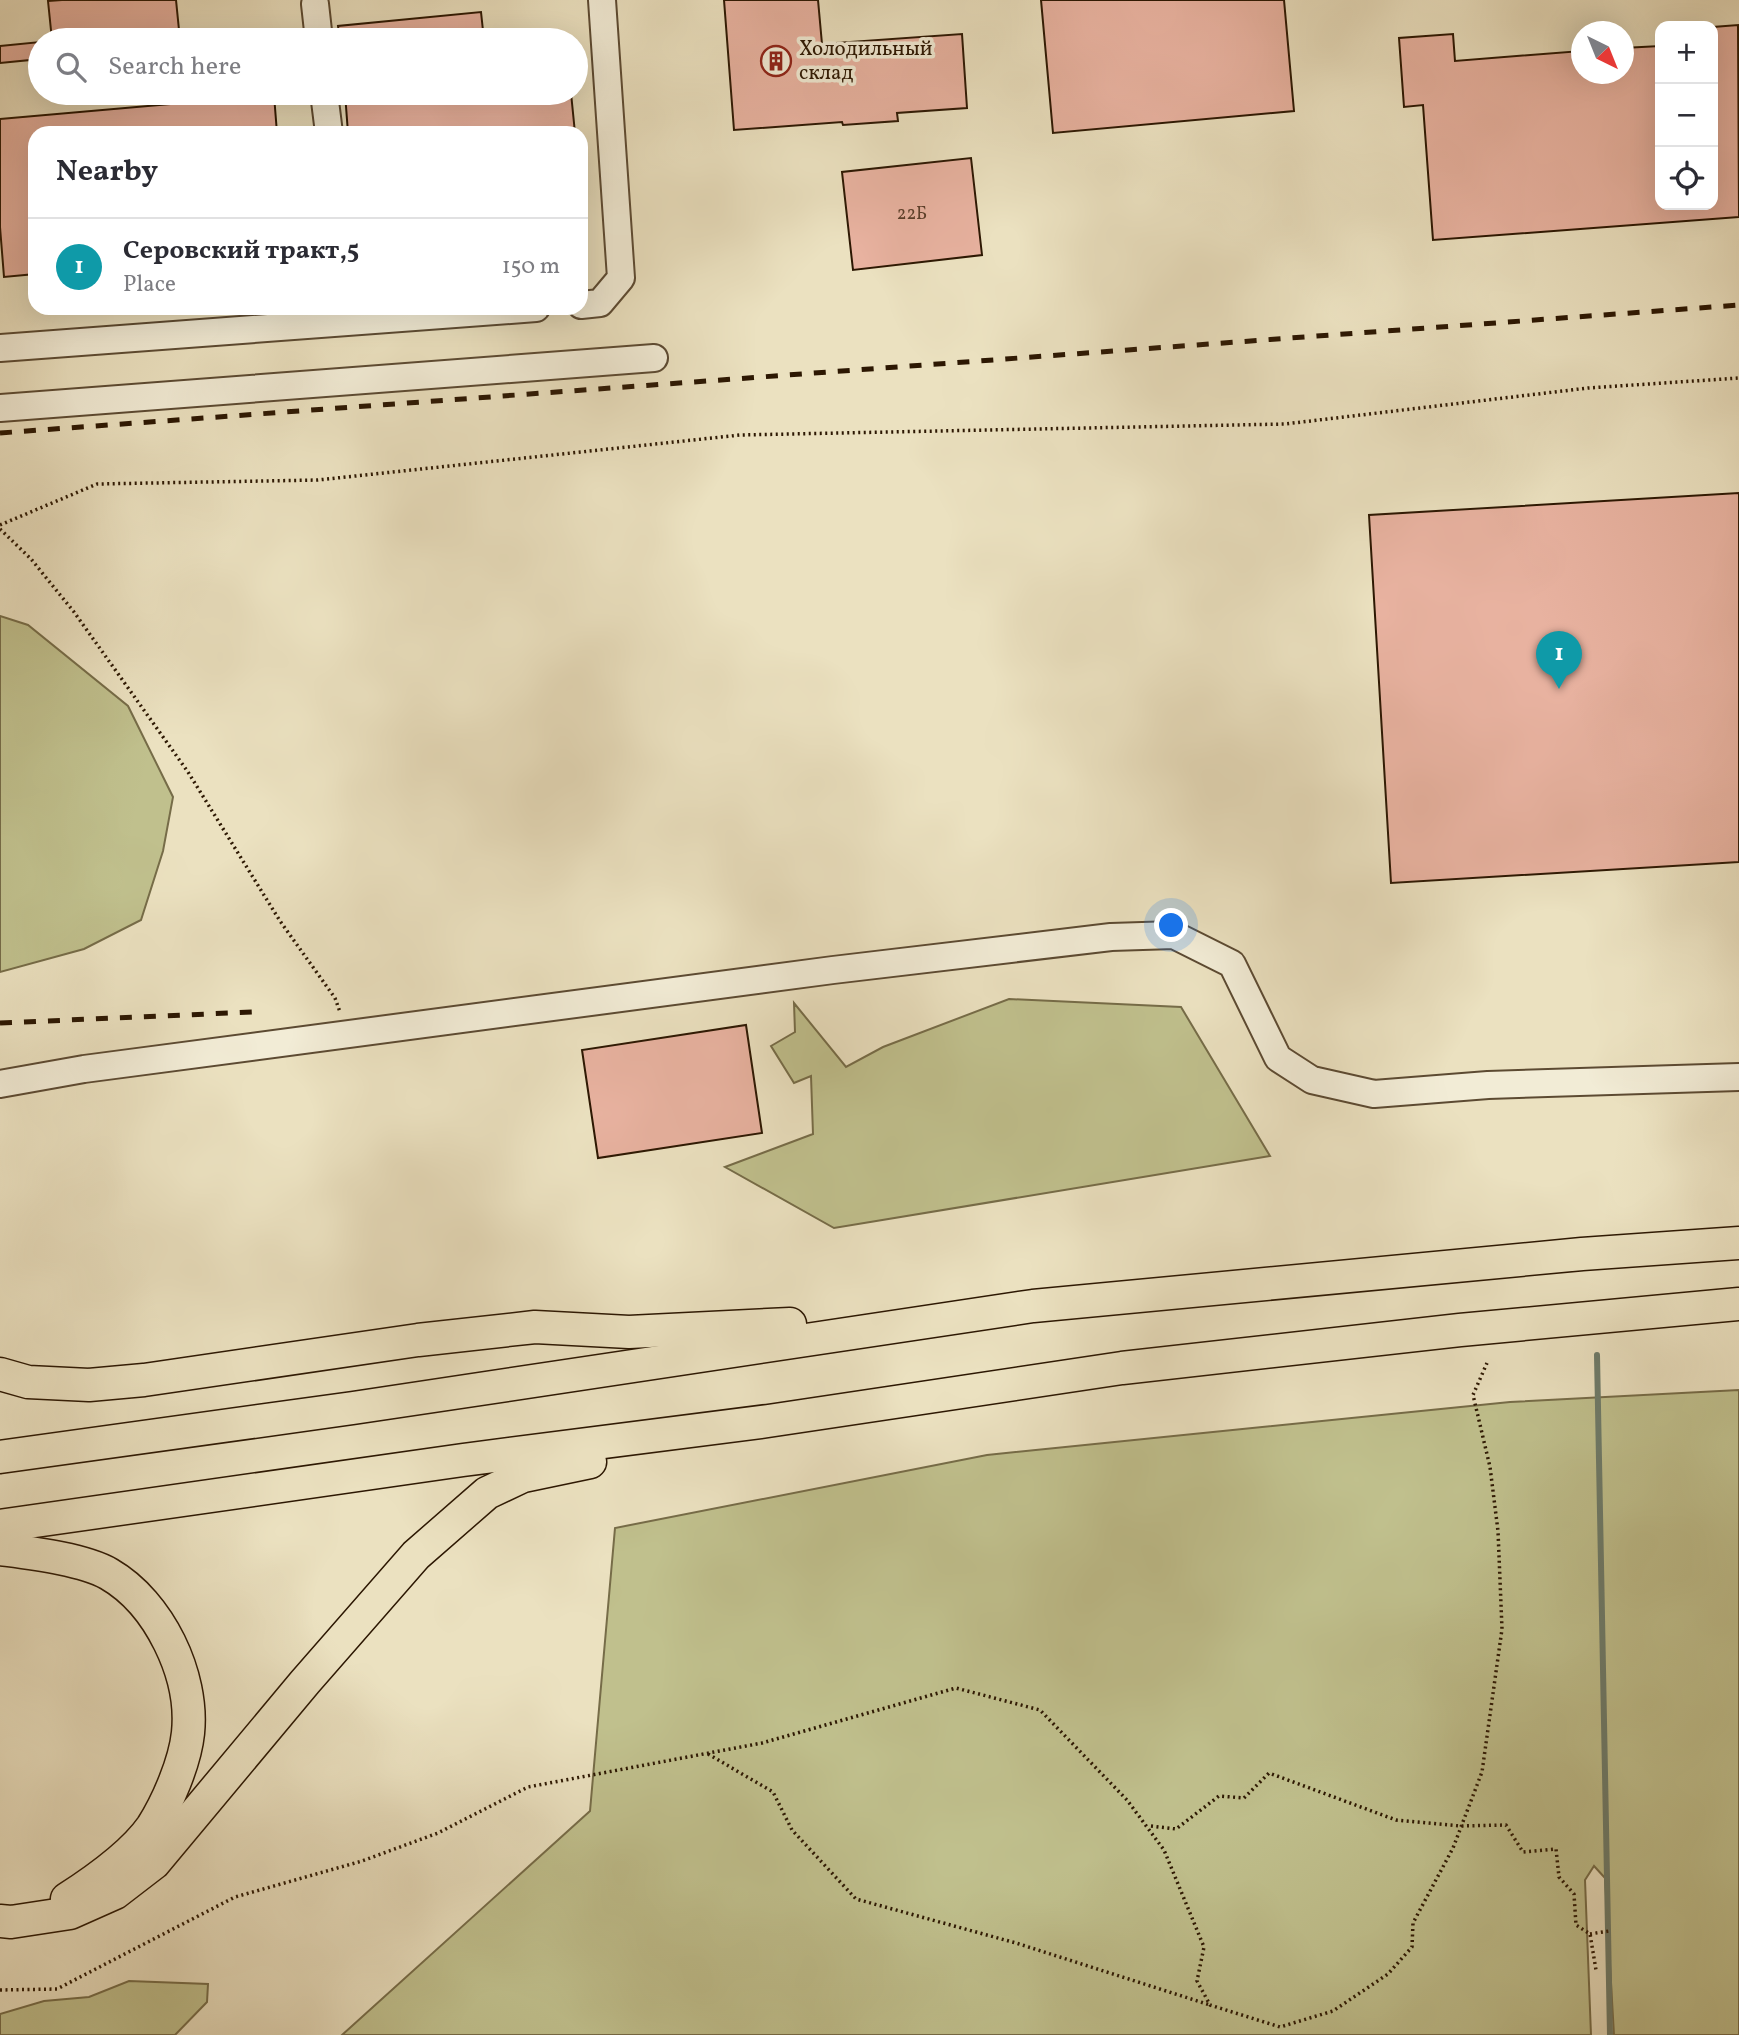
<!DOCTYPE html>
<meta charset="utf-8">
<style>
body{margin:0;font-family:Vollkorn,serif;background:#f2f2f3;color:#2b2b33}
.controls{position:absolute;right:21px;top:21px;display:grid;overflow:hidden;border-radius:14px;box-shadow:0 7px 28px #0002}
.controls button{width:63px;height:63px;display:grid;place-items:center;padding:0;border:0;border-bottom:2px solid #e1e1e2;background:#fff;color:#2b2b33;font:35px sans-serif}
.compass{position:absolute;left:1571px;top:21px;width:63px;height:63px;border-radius:50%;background:#fff;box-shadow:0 7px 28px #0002;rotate:137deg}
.you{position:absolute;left:1172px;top:926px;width:24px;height:24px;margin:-18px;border:5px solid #fff;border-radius:50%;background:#1a73e8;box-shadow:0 0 0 10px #1a73e833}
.badge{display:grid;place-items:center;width:46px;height:46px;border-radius:50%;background:#1a73e8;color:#fff;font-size:23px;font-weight:700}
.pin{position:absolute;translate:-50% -58px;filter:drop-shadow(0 2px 4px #0008)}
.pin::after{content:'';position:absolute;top:37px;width:24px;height:21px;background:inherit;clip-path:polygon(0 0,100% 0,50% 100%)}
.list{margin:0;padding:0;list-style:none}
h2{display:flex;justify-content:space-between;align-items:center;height:91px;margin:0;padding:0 28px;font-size:30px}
h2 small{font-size:23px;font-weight:400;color:#7c7c81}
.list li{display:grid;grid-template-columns:46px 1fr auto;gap:21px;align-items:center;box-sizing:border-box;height:98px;padding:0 28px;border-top:2px solid #e1e1e2}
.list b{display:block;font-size:26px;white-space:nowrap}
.list p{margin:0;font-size:23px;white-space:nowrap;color:#7c7c81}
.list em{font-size:23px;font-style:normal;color:#7c7c81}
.icon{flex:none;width:38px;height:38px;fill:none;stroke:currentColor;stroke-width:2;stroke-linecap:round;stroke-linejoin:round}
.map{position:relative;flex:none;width:1739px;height:2035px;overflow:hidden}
.search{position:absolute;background:#fff;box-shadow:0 7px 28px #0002;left:28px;top:28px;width:560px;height:77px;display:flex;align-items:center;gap:18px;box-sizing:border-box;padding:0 24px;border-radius:38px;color:#7c7c81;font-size:26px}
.panel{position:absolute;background:#fff;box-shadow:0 7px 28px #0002;left:28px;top:126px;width:560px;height:189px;border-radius:21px}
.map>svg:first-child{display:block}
</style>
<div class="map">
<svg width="1739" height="2035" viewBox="0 0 1739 2035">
<rect width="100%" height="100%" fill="#ebe1c0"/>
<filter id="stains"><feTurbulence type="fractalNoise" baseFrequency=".00286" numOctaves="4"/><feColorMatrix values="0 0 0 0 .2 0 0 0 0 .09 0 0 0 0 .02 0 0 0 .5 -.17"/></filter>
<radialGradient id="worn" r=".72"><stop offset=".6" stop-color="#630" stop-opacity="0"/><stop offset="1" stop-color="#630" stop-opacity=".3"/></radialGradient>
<g fill="#c0c08d" stroke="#766c48" stroke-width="2">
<polygon points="0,616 28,625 128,706 173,797 163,851 141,920 84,949 0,972"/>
<polygon points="1009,999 1181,1007 1270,1156 834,1228 725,1167 813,1134 811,1076 794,1083 771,1046 795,1032 794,1003 846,1067 883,1047"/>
<polygon points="1739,1390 1739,2035 1614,2035 1605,1878 1594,1866 1585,1880 1591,2035 342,2035 590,1811 615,1528 987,1455 1510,1402"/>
<polygon points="129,1981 208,1984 207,2002 175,2035 0,2035 0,2014 44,2001 89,1997"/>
</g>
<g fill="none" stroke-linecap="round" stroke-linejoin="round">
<polyline stroke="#6d7b6a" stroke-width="6" points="1597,1355 1610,2035"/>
</g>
<g fill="#e8b2a0" stroke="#2c1702" stroke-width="2">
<polygon points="62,0 176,0 180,40 141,40 140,32 52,40 48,1"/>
<polygon points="724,0 818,0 822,44 962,34 967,108 897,113 898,121 843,125 842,122 734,130"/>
<polygon points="1041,0 1284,0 1294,111 1053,133"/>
<polygon points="481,12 484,40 340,40 338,26"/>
<polygon points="1738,25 1739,217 1433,240 1423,105 1404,107 1399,38 1453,34 1455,61 1581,51 1581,74 1623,74 1623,48 1660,46 1660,205 1713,205 1713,27"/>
<polygon points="40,42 40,59 0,63 0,46"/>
<polygon points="345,93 571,93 575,133 348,133"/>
<polygon points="274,95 277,133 35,133 35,274 4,277 0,227 0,119"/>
<polygon points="971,158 982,255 853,270 842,172"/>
<polygon points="1739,493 1739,862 1391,883 1369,515"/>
<polygon points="746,1025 762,1133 598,1158 582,1050"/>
</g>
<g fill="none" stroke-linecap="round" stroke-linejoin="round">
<g stroke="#5c4a32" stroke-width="30">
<g id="minor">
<polyline points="315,4 319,40"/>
<polyline points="324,93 329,133"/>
<polyline points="581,305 600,303 621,278 602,0"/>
<polyline points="0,348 536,308"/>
<polyline points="0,408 654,358"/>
<polyline points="0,1084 84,1069 833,970 1111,937 1174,935 1232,964 1278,1058 1312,1080 1374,1094 1488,1085 1739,1077"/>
</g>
</g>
<g stroke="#2c1702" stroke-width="35">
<g id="major">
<polyline points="0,1374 28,1382 89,1385 144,1380 418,1340 535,1327 629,1332 790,1324"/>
<polyline points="0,1457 353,1408 1033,1306 1582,1254 1739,1243"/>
<polyline points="0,1526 463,1460 768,1421 1122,1368 1460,1330 1739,1304"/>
<path d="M0 1549C30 1553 83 1559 109 1574 159 1603 194 1675 188 1733 185 1762 168 1802 152 1827 133 1854 95 1881 67 1899"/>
<polyline points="0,1921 11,1922 70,1913 115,1893 154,1863 305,1682 416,1555 487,1493 523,1476 590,1462"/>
</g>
</g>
<g stroke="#2c1702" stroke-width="3.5" stroke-dasharray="2 3.5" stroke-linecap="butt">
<polyline points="0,525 97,484 318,480 740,435 1285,424 1588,388 1739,378"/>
<polyline points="0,529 31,559 74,612 188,772 280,921 335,998 340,1012"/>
<polyline points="708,1754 773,1792 792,1830 856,1899 1016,1943 1210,2005"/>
<polyline points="1151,1826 1176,1829 1219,1796 1244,1798 1269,1773 1396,1820 1460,1826 1506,1825 1523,1852 1556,1849 1559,1877 1574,1894 1576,1925 1590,1934 1596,1970"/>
<polyline points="1590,1934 1609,1931"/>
<polyline points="0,1990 57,1989 235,1897 362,1861 438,1833 528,1787 762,1743 956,1688 1040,1710 1127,1800 1164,1850 1204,1947 1197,1981 1210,2005 1280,2027 1333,2011 1388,1974 1412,1947 1413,1923 1453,1848 1482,1772 1502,1629 1498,1531 1490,1467 1473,1395 1487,1363"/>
</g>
<use href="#minor" stroke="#f2ecd6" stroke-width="26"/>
<use href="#major" stroke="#ebe1c0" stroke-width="32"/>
<g stroke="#2c1702" stroke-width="5" stroke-dasharray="12 12" stroke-linecap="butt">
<polyline points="0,433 1739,305"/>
<polyline points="0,1023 253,1012"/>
</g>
</g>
<defs>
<g id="building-ring" transform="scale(1.575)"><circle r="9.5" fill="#f2ecd6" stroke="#8f2418" stroke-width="1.5"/><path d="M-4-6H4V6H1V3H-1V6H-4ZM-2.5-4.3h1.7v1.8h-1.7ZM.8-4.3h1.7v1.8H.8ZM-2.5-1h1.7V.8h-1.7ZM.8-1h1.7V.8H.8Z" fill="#8f2418"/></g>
</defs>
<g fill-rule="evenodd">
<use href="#building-ring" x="776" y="61"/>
</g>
<g text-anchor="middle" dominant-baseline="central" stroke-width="7" stroke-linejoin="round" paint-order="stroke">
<g font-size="18" fill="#5b3e2a">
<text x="912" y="214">22Б</text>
</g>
<g font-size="21" fill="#2c1702" stroke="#f2ecd6" text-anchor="start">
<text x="799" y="49">Холодильный<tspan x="799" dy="24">склад</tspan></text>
</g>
</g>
<rect width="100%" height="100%" filter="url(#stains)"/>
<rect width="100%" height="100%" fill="url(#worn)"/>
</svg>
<div class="controls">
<button>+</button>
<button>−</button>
<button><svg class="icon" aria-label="locate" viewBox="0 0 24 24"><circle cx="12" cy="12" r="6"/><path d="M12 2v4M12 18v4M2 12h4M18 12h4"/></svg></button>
</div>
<svg class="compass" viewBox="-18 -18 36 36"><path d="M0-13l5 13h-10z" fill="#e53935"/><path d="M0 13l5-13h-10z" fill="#7c7c81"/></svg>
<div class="you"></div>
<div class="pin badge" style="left:1559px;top:689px;background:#0f9aa8">1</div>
<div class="search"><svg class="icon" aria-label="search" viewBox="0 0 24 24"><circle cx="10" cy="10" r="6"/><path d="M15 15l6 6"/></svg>Search here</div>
<section class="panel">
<h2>Nearby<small></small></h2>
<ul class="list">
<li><span class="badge" style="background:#0f9aa8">1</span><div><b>Серовский тракт,5</b><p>Place</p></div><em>150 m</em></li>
</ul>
</section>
</div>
